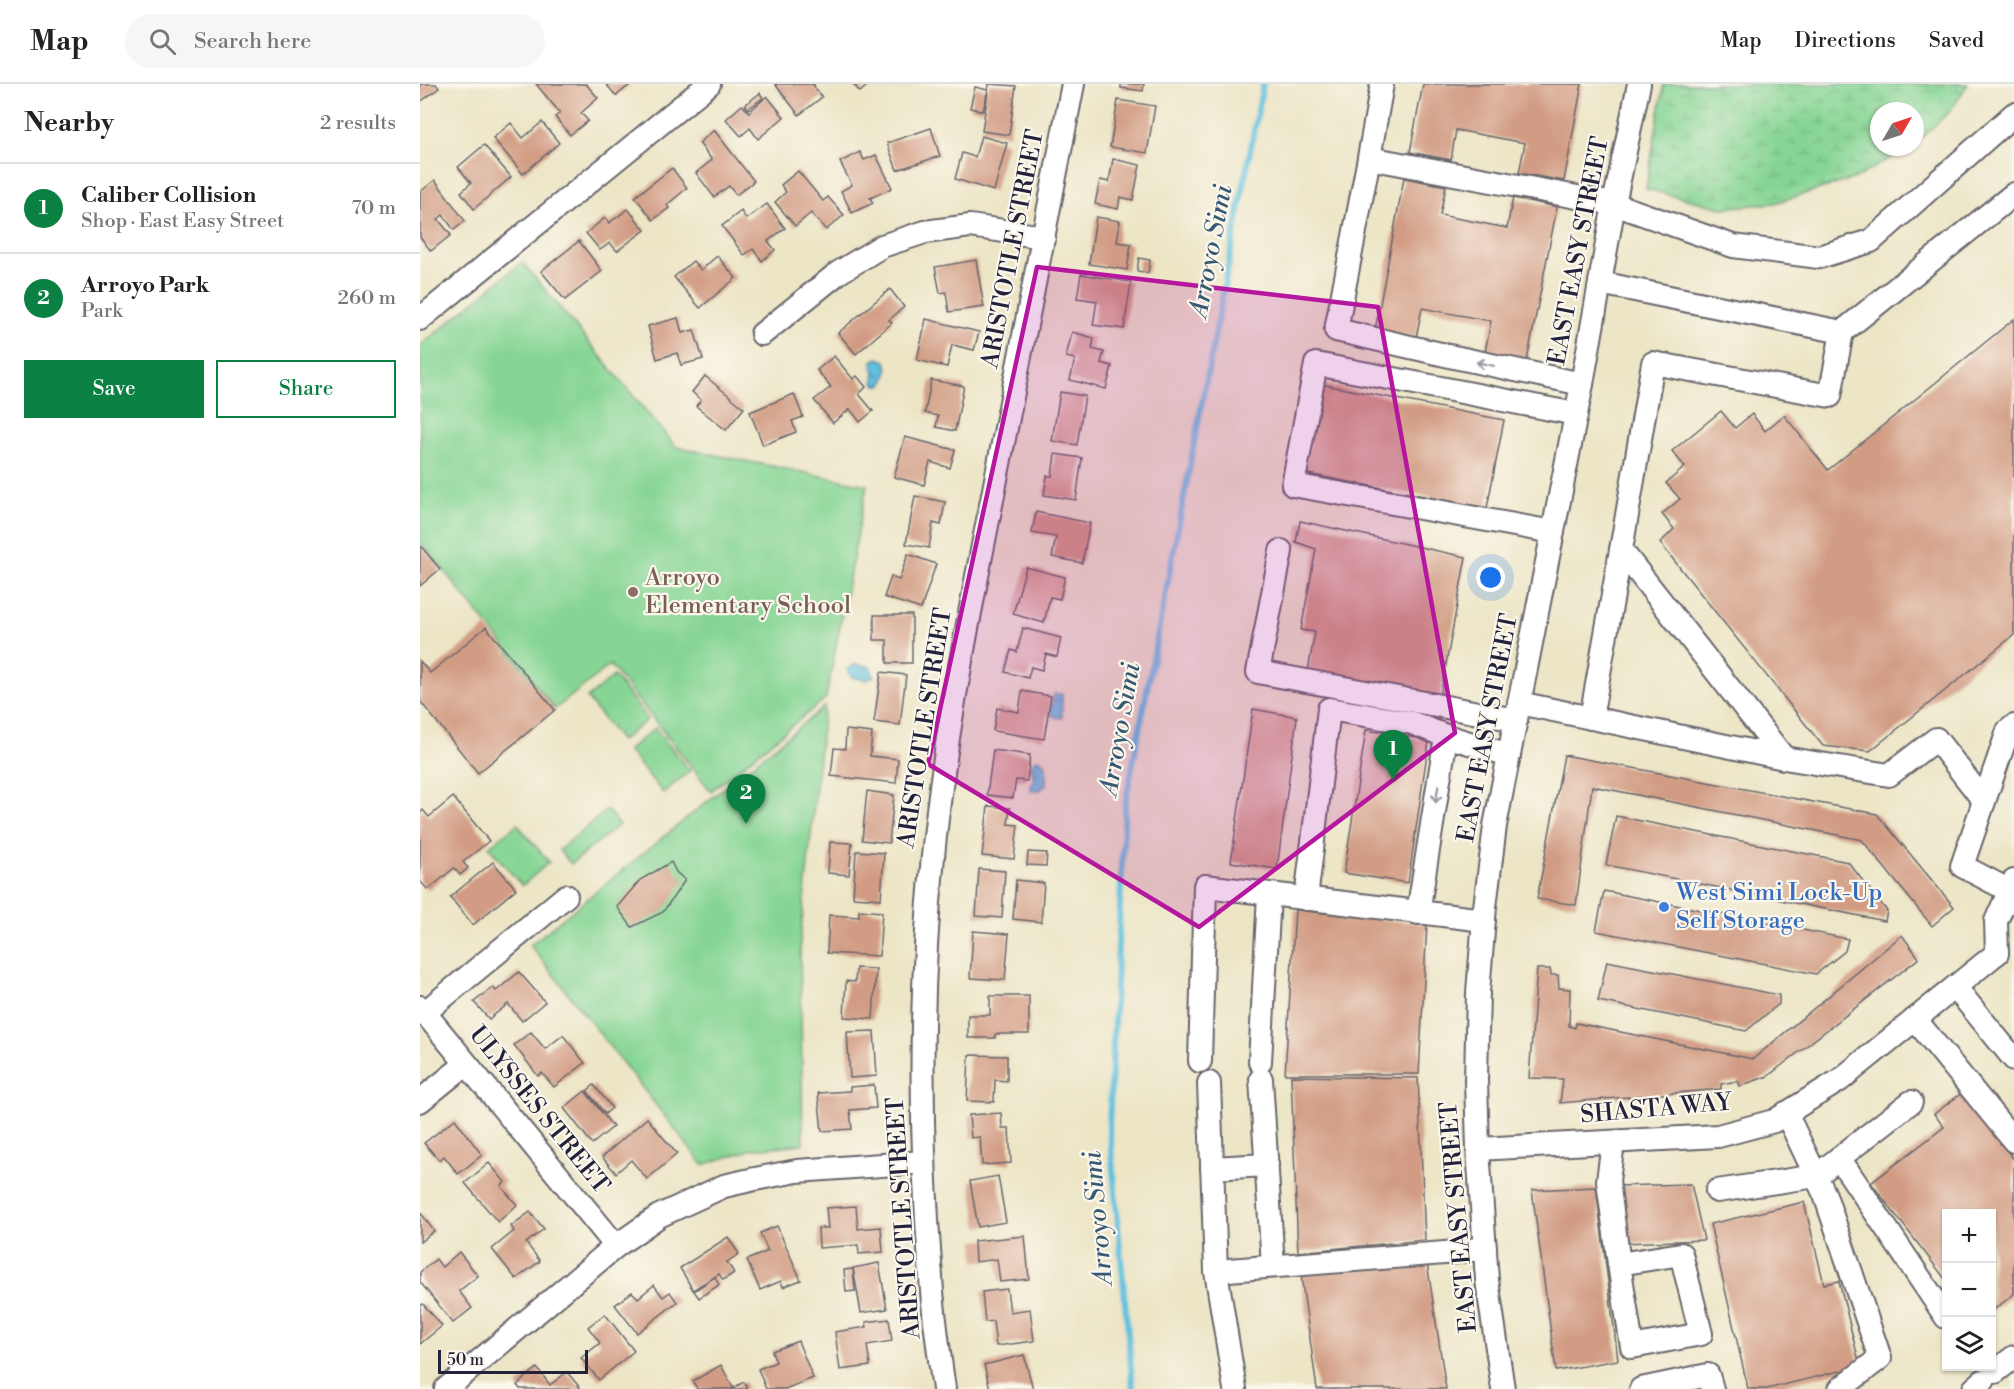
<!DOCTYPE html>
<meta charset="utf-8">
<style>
body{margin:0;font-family:"Libre Bodoni",serif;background:#f6f6f6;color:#222}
.controls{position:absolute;right:18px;bottom:18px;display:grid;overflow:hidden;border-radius:0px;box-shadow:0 2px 4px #0004}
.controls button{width:54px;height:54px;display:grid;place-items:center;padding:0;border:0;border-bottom:2px solid #e0e0e0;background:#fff;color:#222;font:30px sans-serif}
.compass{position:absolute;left:1450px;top:18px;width:54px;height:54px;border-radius:50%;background:#fff;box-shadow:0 2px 4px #0004;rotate:51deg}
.scale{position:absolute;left:18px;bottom:15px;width:150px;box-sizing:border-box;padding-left:6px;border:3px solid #22223b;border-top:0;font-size:16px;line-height:21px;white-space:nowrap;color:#22223b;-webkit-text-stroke:4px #fbf7ec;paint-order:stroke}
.you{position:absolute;left:1071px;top:494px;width:21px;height:21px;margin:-15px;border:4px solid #fff;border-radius:50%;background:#1a73e8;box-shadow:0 0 0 9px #1a73e833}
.badge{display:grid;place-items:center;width:39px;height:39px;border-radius:50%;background:#0b8043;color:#fff;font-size:20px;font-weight:700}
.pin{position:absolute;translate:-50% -50px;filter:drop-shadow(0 2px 3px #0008)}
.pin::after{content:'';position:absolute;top:32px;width:21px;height:18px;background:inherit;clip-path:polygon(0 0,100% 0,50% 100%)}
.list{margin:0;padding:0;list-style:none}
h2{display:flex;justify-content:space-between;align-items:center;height:78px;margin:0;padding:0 24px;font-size:26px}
h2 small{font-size:20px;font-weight:400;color:#767676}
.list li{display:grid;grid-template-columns:39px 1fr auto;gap:18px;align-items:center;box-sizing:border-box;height:90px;padding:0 24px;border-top:2px solid #e0e0e0}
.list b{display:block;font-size:22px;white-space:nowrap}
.list p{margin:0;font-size:20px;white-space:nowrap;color:#767676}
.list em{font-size:20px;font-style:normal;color:#767676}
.actions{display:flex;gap:12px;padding:18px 24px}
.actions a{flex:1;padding:14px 0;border:2px solid #0b8043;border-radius:0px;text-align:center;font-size:21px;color:#0b8043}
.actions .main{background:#0b8043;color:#fff}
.icon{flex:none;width:33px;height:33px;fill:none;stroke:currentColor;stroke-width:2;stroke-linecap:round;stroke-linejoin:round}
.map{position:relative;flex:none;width:1594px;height:1305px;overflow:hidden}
header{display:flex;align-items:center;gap:36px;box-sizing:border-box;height:84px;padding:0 30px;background:#fff;border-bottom:2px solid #e0e0e0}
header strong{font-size:28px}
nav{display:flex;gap:33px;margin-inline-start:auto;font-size:21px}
.search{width:420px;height:54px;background:#f6f6f6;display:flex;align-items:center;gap:15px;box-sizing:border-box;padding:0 21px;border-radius:33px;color:#767676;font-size:22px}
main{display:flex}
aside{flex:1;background:#fff}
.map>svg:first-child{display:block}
</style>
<header>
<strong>Map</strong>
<div class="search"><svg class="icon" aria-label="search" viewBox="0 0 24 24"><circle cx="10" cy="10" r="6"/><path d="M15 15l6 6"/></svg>Search here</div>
<nav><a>Map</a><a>Directions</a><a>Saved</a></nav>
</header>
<main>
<aside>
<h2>Nearby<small>2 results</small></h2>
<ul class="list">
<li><span class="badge">1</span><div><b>Caliber Collision</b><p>Shop · East Easy Street</p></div><em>70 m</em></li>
<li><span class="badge">2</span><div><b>Arroyo Park</b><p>Park</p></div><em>260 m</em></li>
</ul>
<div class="actions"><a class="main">Save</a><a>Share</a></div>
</aside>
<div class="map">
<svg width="1594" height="1305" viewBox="0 0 1594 1305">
<defs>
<pattern id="wetland-marsh" width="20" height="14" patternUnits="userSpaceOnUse" patternTransform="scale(1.5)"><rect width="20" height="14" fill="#86d594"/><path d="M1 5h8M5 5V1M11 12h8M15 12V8" fill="none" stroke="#73b780"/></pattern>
<pattern id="water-ripples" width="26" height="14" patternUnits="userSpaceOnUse" patternTransform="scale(1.5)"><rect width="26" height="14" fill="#60c0de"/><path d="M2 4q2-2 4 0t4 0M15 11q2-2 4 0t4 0" fill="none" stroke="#4f9cb5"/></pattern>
</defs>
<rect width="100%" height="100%" fill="#fbf7ec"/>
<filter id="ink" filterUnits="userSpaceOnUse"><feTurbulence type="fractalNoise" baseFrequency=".0167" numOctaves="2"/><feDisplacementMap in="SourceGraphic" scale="12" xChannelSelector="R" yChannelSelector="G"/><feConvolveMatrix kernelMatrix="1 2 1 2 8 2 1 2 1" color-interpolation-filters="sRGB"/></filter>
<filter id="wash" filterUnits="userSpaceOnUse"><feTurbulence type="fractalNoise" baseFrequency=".008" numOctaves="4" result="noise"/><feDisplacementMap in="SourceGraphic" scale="24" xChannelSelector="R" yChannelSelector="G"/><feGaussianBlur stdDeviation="1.35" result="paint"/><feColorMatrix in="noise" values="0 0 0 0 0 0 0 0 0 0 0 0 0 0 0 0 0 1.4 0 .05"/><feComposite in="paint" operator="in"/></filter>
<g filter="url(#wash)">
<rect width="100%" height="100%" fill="#ece5c6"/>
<polygon fill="url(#wetland-marsh)" stroke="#547c68" stroke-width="1.5" points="1244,0 1548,0 1531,26 1495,60 1495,27 1459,27 1459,63 1490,63 1436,94 1355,119 1302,124 1226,105"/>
<g fill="#86d594" stroke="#547c68" stroke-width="1.5">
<polygon points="102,178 256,363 447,401 406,614 291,707 190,581 135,625 0,457 0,262"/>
<polygon points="194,592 228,635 201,657 167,614"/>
<polygon points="404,623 380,857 383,1060 333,1065 283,1081 110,861"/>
<polygon points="235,644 270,687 243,709 208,666"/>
<polygon points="187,726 199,741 151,780 139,766"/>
<polygon points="97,740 129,778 102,802 69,763"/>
</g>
<g fill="url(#water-ripples)" stroke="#41718c" stroke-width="1.5">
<path d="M458 274 466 277C469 284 467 297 461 301H456L454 298 455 288 452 283 453 277Z"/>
<polygon points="435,580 450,583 454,592 446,596 432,593 427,586"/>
<polygon points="634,610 642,610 642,634 634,633 630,629"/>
<path d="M617 675 621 676 626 681V701L620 706 611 707V701L614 695C612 688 609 680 617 675Z"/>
</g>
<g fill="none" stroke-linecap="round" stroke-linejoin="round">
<polyline stroke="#60c0de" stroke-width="6" points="713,1305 689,1042 705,721 843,0"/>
</g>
<g id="blocks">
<g fill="#d29c84">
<polygon points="0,0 16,0 19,4 0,18"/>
<polygon points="116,0 166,0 178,14 161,29 168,37 150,51 135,33 140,29"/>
<polygon points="186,0 211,0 196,12"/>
<polygon points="355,0 395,0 393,1 402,13 379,31"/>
<polygon points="433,0 449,0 440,8"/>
<polygon points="569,0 596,2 589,51 562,47"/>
<polygon points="701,0 724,0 723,7 701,4"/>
<polygon points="1003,0 1162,0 1144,97 1099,89 1105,59 1036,46 1031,76 990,68"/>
<polygon points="555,3 568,6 563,27 550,24"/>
<polygon points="340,9 343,14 328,25 325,21"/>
<polygon points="347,12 364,33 338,55 330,44 321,52 306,35 322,21 329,28"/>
<polygon points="698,16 735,22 727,69 690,63"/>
<polygon points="122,38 139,59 103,90 73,54 91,39 103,54"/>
<polygon points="511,44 520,72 477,86 467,59"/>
<polygon points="294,46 334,97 316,111 309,102 294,113 276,89 292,76 279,59"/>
<polygon points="561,52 587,59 574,107 535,95 542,69 555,73"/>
<polygon points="64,61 91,93 54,125 41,108 51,99 38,83"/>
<polygon points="440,68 444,76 456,71 472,104 450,114 453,119 432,129 421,107 432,101 420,78"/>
<polygon points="693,75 720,81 713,116 700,113 698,125 675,120 680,96 689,98"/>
<polygon points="252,84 267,104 247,121 249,124 233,136 215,113"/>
<polygon points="378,87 403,117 408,113 424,131 406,146 391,129 375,142 355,118 366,108 361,101"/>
<polygon points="984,94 1026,102 1020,131 1087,144 1093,114 1137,123 1107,277 1065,268 1071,237 1002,224 996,254 955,246"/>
<polygon points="15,96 45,137 34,146 23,131 18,135 31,151 11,167 0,153 0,108"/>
<polygon points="347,120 365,144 348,157 355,166 342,177 333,165 324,171 302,142 321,127 326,135"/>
<polygon points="208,125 225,146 197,167 190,159 180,166 166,149 185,134 189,139"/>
<polygon points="676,133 700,137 697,158 711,160 707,186 669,180"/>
<polygon points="159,157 182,187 145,216 121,187"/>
<polygon points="297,172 316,194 280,224 254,193 273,177 281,186"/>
<polygon points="719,174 730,176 728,189 717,187"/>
<polygon points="556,176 564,223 529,228 526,208 520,209 515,183"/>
<polygon points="661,190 711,198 704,245 673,241 677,217 657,214"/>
<polygon points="470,205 484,223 469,236 472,239 436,270 418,249"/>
<polygon points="258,234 262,249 274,246 283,275 261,281 257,269 237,275 228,242"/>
<polygon points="506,235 559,248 554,266 532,261 527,283 497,276"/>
<polygon points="1594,235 1594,551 1450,667 1403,662 1240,459 1254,445 1242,430 1260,415 1246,399 1265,383 1252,367 1301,327 1315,344 1332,330 1345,347 1364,331 1408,386"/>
<polygon points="652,248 674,254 672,265 684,268 681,279 692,282 686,305 650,296 655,275 646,273"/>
<polygon points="414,272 433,295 437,292 446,303 439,310 453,327 440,338 430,325 413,339 394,316 411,303 397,286"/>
<polygon points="285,292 324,324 306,346 276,322 281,316 272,308"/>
<polygon points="511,296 544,302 535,347 516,343 518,332 505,329"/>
<polygon points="900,300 1084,336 1067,424 883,389"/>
<polygon points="640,308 665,312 657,361 632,357"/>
<polygon points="374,310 383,333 372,337 376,348 343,361 330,328"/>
<polygon points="485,353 535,366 530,384 510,378 504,401 474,393"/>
<polygon points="635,370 662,374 656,416 624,411 627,392 632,392"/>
<polygon points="495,412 525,418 521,441 513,439 509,464 486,460"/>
<polygon points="616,428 670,439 662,479 632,473 636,453 612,449"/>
<polygon points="880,437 1046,473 1019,618 887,592 895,548 881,546 896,465 876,458"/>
<polygon points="0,461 20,485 0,502"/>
<polygon points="488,470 516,480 501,525 464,513 471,493 479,496"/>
<polygon points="606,483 645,493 640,515 630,513 624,539 593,530"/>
<polygon points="454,531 492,531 492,579 467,579 467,556 454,556"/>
<polygon points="66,543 135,626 58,689 0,617 0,577 10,589"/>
<polygon points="603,544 641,554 637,573 626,570 622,586 611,583 608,594 585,588 591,566 597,568"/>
<polygon points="461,588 486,591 480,641 454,638"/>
<polygon points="602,607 631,612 624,655 573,647 577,624 599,628"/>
<polygon points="833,625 877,633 857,785 811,778"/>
<polygon points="426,646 452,649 450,672 478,675 476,699 411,692 414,664 425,665"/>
<polygon points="946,646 1009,656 988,799 924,789"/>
<polygon points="573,666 610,671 607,697 596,696 593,714 567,711"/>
<polygon points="1144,671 1457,730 1534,823 1512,842 1442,756 1172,702 1156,821 1117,815"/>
<polygon points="447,707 474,711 469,759 442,756"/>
<polygon points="33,713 69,757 43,778 48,784 40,791 34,784 8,806 0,797 0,729 3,726 9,733"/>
<polygon points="568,722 590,724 588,740 598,741 594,775 562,772"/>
<polygon points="1196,732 1428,778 1467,827 1465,837 1186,781"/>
<polygon points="410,758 432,759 429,791 408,789"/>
<polygon points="436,767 464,769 461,815 433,813"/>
<polygon points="608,768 627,769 626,782 607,781"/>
<polygon points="73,778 96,805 53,841 30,813"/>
<polygon points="251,778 256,788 265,796 243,828 212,843 197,823 220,796"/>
<polygon points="559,785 585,787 582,834 556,832"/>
<polygon points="596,796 624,799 621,838 593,835"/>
<polygon points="1184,807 1428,855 1425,867 1396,890 1176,847"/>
<polygon points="439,826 462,828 459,872 407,869 409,831 439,833"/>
<polygon points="875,826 1007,840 999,990 865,990"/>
<polygon points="553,847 589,850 585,896 550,894"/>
<polygon points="1482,851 1499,874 1348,992 1320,1002 1318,997 1301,1000 1301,1005 1140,1019 1143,995 1109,994 1117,885 1130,885 1131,891 1138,891 1139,904 1150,905 1149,942 1155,944 1156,939 1333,975"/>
<polygon points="1187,877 1359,911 1359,920 1326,947 1178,917"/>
<polygon points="436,884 456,885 453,935 424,933 426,897 435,898"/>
<polygon points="99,888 125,918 102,937 88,920 69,935 54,918 73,903 76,907"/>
<polygon points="570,912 609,912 609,950 575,950 575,954 548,954 548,931 570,931"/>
<polygon points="454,947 457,992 430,994 427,948"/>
<polygon points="111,948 125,965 143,951 165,979 134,1003 122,989 118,992 94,961"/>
<polygon points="549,971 587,972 587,997 575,996 574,1018 547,1017"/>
<polygon points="871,992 998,994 1005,1156 878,1168"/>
<polygon points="174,1001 192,1024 185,1030 167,1007"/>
<polygon points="454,1001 456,1024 430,1026 432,1045 402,1047 398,1009 430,1007 430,1003"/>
<polygon points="165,1007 193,1043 172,1060 144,1024"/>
<polygon points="1542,1009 1594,1076 1594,1210 1572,1227 1572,1130 1526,1130 1526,1196 1451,1099 1524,1043 1514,1030"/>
<polygon points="581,1029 582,1044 589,1044 591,1079 562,1081 560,1053 551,1054 549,1031"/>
<polygon points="227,1034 257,1070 227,1095 211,1076 196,1089 182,1073"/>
<polygon points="35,1035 62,1071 38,1090 24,1072 19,1076 4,1059"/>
<polygon points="69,1079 85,1098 81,1102 97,1121 78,1138 45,1099"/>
<polygon points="578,1092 586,1138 558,1143 550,1097"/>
<polygon points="1271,1100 1284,1156 1203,1159 1196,1102"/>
<polygon points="1176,1103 1198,1276 1136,1287 1112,1106"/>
<polygon points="1384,1118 1404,1200 1419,1197 1440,1282 1347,1305 1328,1305 1290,1140"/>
<polygon points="436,1122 438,1145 461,1143 463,1168 439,1170 438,1161 399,1164 398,1144 408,1144 406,1124"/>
<polygon points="0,1128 14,1147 0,1158"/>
<polygon points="110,1128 124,1145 106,1159 120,1177 96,1195 72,1165 94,1147 91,1142"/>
<polygon points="357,1142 381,1196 363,1203 361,1197 340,1206 327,1176 348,1167 340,1149"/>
<polygon points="605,1152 609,1195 580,1198 577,1175 555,1178 554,1157"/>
<polygon points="308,1153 319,1170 307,1178 314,1189 303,1196 299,1190 273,1206 260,1184"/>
<polygon points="39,1168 58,1192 39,1207 52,1224 33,1239 0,1198 0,1188 16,1175 22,1183"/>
<polygon points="1007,1178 1026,1305 897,1305 881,1191"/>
<polygon points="459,1179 467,1225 441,1229 433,1184"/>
<polygon points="433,1185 435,1207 426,1208 424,1186"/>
<polygon points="295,1193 299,1201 279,1214 274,1207"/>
<polygon points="234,1201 243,1213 250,1208 257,1218 217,1249 195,1221 212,1208 218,1214"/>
<polygon points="587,1205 590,1228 610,1225 614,1257 576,1262 573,1237 565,1238 562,1208"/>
<polygon points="3,1220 22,1242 0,1260 0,1222"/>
<polygon points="185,1230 214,1267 179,1296 161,1274 180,1259 168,1243"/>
<polygon points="469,1235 472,1257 447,1261 450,1282 420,1286 415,1248 447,1243 446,1238"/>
<polygon points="378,1257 393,1294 365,1305 346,1305 338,1285 356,1278 352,1267"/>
<polygon points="604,1271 613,1305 570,1305 564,1281"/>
<polygon points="301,1281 313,1304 324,1298 328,1305 277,1305 273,1297"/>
<polygon points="117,1284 130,1301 147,1288 161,1305 100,1305 97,1301"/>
</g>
</g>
</g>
<g filter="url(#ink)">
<use href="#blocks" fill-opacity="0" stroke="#69666c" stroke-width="1.5"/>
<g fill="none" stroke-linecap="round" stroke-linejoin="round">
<g stroke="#69666c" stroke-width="26">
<g id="minor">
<polyline points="949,74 962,0"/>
<polyline points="1180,199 1422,248 1594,110"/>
<polyline points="0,235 289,0"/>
<polyline points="342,250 418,189 462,162 505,148 550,142 624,153"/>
<polyline points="1162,300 1034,273 916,246 949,74 1194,120 1313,162 1399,173 1451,157 1594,30"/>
<polyline points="1133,448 873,401 896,280 1156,330"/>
<polyline points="861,467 838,588 1096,636"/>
<polyline points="1099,619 1364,674 1201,466 1233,279 1410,312 1422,248"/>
<polyline points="1171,634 1201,466"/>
<polyline points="1364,674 1469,691 1516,655 1564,717"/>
<polyline points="1590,807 1542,782 1588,647 1594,642"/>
<polyline points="886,815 909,625 992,639 1026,652 1089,671"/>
<polyline points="998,829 1026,652"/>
<polyline points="1577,869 1576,837 1594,797"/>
<polyline points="1535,903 1594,975"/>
<polyline points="0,923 196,1162"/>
<polyline points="4,929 146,812"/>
<polyline points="1495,935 1594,1057"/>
<polyline points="780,977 785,802 1064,836"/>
<polyline points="840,978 849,811"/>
<polyline points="841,995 853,1182"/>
<polyline points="789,999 796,1187 815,1305"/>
<polyline points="0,1017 46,980"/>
<polyline points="1366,1029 1405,1111 1460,1274 1420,1305"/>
<polyline points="1193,1058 1188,1097 1199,1180 1212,1263 1281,1250 1261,1170 1199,1180"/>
<polyline points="1058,1065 1298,1052 1354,1037 1420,996 1577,869"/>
<polyline points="1419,1074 1526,1233"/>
<polyline points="792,1084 847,1081"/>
<polyline points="1297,1107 1396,1092 1491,1018"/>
<polyline points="796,1187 1037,1168 1065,1164"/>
<polyline points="1575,1288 1594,1273"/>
<polyline points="26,1305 196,1162 239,1132 304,1102 335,1095 377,1087 504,1078"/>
<path d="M524 1305C519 1268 513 1230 511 1193 500 1057 499 919 512 783 523 659 548 538 572 416 599 278 626 139 653 0"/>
<polyline points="1083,1305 1067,1196 1058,1065 1056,996 1058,908 1065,823 1075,742 1162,300 1194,120 1219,0"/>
<polyline points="1221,1305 1288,1291 1292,1305"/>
<polyline points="1554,1305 1563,1297"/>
</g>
</g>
<use href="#minor" stroke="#fff" stroke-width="22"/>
</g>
<defs><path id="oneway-shaft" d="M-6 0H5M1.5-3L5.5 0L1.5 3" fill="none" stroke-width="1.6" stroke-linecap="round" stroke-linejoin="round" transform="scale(1.5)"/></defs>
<g stroke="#9c9ca7">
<use href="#oneway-shaft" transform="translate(1065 280) rotate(-168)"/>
<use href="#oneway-shaft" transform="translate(1017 710) rotate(99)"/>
</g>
</g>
<path fill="#b5179e" fill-opacity="0.2" stroke="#b5179e" stroke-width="4.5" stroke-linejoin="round" d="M617 183 958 223 1035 649 779 843 508 680Z"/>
<circle fill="#8d6e63" stroke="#fbf7ec" stroke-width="2" cx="213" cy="508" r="6"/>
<circle fill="#3f7fe0" stroke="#fbf7ec" stroke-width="2" cx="1244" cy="823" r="6"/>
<g text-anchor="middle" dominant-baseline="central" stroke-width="4.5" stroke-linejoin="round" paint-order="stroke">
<g font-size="24" fill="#22223b" stroke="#fbf7ec">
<text transform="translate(593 165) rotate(-79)">ARISTOTLE STREET</text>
<text transform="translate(1159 167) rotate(-79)">EAST EASY STREET</text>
<text transform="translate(505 644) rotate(-81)">ARISTOTLE STREET</text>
<text transform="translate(1068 644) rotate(-79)">EAST EASY STREET</text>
<text transform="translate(1236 1025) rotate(-5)">SHASTA WAY</text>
<text transform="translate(119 1026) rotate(51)">ULYSSES STREET</text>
<text transform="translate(1039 1133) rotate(-95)">EAST EASY STREET</text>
<text transform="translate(484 1134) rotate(-94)">ARISTOTLE STREET</text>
</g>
<g font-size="24" fill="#785e54" stroke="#fbf7ec" text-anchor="start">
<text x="225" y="494">Arroyo<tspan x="225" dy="28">Elementary School</tspan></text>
</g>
<g font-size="24" fill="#366cbe" stroke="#fbf7ec" text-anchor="start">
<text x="1256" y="809">West Simi Lock-Up<tspan x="1256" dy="28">Self Storage</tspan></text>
</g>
<g font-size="26" font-style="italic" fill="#385974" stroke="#fbf7ec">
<text transform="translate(791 167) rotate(-79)">Arroyo Simi</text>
<text transform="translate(700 645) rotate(-80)">Arroyo Simi</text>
<text transform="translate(678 1134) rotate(-95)">Arroyo Simi</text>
</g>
</g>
</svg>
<div class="controls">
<button>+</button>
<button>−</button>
<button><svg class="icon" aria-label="layers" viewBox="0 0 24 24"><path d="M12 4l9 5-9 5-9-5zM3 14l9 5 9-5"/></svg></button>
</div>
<svg class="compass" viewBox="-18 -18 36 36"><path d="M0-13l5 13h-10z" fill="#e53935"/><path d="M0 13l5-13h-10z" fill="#767676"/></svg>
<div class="scale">50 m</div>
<div class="you"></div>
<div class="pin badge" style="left:973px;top:696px">1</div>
<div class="pin badge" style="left:326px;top:740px">2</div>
</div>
</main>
